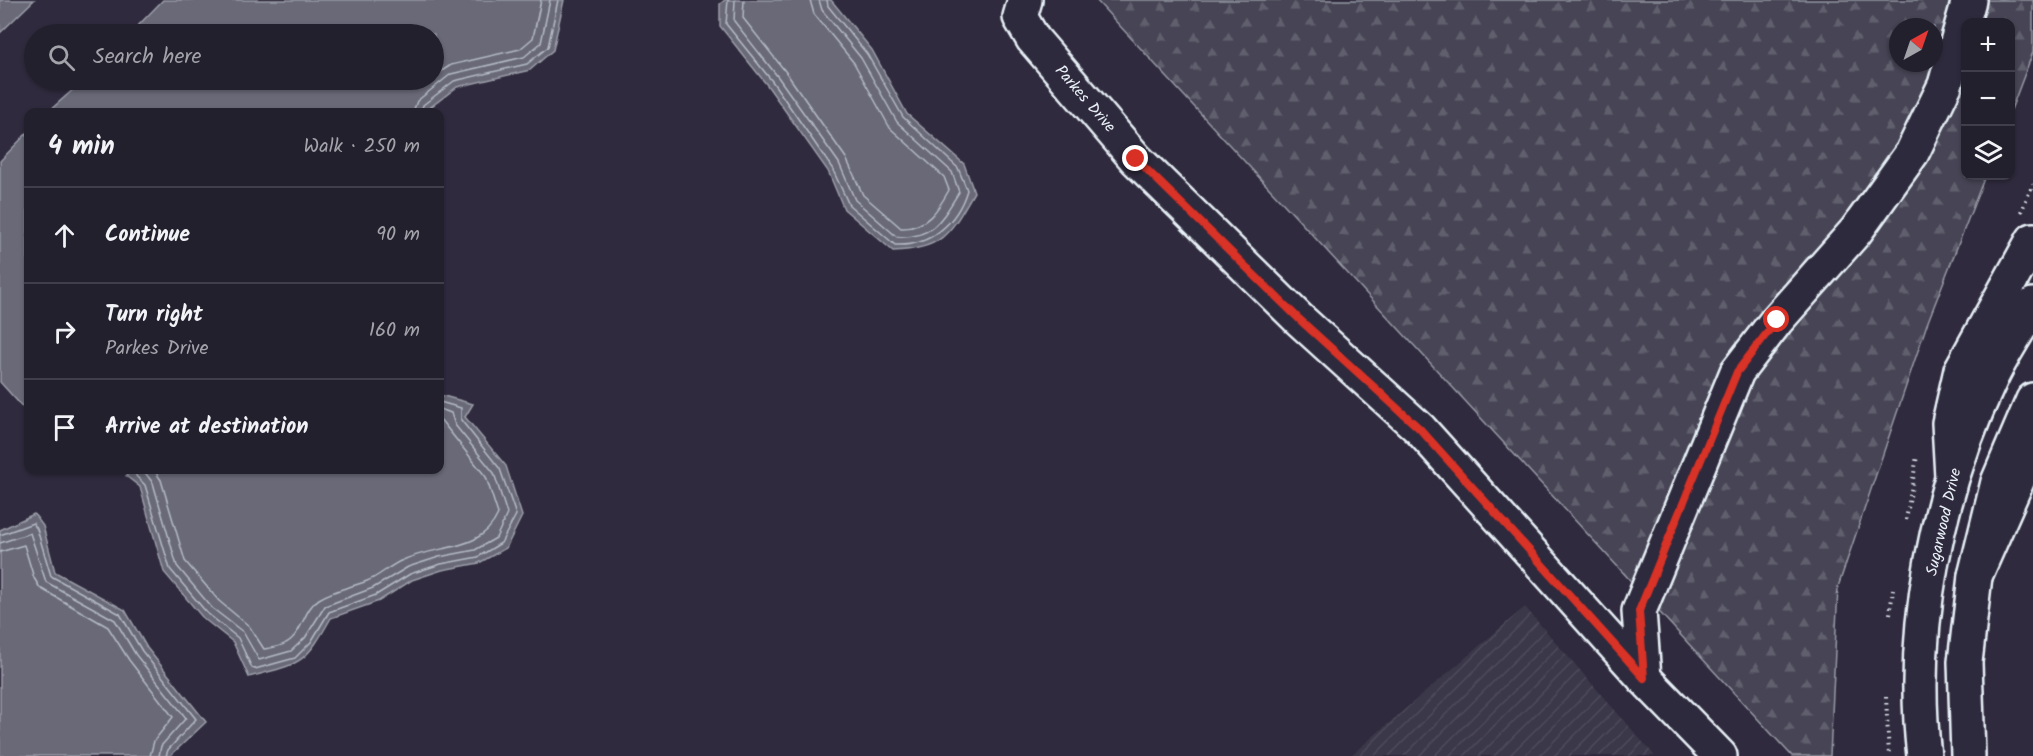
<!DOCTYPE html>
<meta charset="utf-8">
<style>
body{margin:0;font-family:Kalam,sans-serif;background:#2b2836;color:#f1f3f6}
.controls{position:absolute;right:18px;top:18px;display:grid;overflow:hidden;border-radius:12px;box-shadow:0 2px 4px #0004}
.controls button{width:54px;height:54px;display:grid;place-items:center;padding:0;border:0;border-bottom:2px solid #403e4a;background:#23202e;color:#f1f3f6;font:30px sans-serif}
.compass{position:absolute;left:1889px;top:18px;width:54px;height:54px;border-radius:50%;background:#23202e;box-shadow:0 2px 4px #0004;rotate:40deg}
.stop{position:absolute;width:18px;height:18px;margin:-14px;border:4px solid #d93025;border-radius:50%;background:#fff}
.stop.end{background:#d93025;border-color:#fff;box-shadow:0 2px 6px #0008}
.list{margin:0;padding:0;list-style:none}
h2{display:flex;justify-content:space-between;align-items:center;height:78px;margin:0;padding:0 24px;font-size:26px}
h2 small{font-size:20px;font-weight:400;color:#a3a3aa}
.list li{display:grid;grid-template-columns:39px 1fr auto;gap:18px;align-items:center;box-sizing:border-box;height:96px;padding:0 24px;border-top:2px solid #403e4a}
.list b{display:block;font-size:22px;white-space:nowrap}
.list p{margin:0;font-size:20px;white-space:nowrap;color:#a3a3aa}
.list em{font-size:20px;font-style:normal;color:#a3a3aa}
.icon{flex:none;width:33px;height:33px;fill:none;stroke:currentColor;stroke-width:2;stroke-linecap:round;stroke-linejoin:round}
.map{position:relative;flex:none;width:2033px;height:756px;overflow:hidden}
.search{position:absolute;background:#23202e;box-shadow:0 2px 4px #0004;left:24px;top:24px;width:420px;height:66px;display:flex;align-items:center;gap:15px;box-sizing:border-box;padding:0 21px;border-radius:33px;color:#a3a3aa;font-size:22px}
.panel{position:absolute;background:#23202e;box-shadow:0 2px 4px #0004;left:24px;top:108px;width:420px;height:366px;border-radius:12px}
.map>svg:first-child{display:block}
</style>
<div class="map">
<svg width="2033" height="756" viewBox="0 0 2033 756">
<defs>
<pattern id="industrial-furrows" width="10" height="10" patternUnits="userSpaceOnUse" patternTransform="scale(1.5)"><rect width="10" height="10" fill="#3b3749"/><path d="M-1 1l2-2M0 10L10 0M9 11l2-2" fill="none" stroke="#4e4b5b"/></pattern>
<pattern id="forest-firs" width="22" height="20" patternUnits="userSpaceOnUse" patternTransform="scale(1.5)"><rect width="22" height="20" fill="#464455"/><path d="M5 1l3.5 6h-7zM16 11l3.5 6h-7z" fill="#615f6e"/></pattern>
</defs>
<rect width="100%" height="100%" fill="#2f2a3d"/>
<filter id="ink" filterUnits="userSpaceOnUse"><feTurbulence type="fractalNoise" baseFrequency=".0167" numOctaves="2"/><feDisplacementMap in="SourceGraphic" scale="12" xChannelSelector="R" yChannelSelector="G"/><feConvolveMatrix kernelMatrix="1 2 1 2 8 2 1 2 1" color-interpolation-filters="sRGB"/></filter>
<g filter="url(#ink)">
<polygon fill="url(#industrial-furrows)" points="1525,607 1655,756 1350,756"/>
<path fill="url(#forest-firs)" stroke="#979aa6" stroke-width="1.5" fill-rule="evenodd" d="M1096 0H2033V52L2011 110 2010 22H1966V176H1985L1927 324 1838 587 1830 756H1792ZM1898 27H1934V63H1898Z"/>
<g fill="#696978" stroke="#9c9fab" stroke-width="1.5">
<polygon points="0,0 34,0 0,33"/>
<polygon points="163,0 564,0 553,50 530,70 457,87 424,112 48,112 84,80 434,80 434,34 130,34"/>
<path d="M725 0H831L872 50 907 114 964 164 974 192C950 233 944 249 893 251L844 209 828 171 767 85 720 26V4Z"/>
<polygon points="28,132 28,413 0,382 0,161"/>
<path d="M440 395 473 404 465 417 506 466 522 516 506 548 479 563 442 570 412 580 379 601 331 618C304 666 301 663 249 677L233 642 203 618 164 572 140 487 126 476 132 470H440Z"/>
<polygon points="34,514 43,526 55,572 125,610 147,648 206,722 170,756 0,756 0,530"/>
</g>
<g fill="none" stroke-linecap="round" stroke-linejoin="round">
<g stroke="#b5bbc5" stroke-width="1.5">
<path d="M728 0 726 24 772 81 832 168 849 205 895 245C930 247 957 223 967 190L958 168 903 117 867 54 828 6 827 0"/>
<path d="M735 0 734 21 778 77 839 163 855 200 897 237C933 239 942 219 959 192L952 172 897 122 861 58 822 10 819 0"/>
<path d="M744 0 743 18 785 71 846 158 863 195 901 228C926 229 938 210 949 190L944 177 890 128 854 63 814 14 810 0"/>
<polyline points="434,76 451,65 520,49 533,38 541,0"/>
<polyline points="413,112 417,101 451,74 524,57 541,43 550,0"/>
<polyline points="421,112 423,105 454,81 527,64 548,47 558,0"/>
<polyline points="136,470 136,476 145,485 170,569 207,613 238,638 252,668 255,669 295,658 311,642 329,612 376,595 410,574 441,564 478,557 501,543 516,515 500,469 461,420 461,408 440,402"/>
<polyline points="143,470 153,483 177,566 212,608 243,632 259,660 291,651 305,638 325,606 373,588 408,567 439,557 475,550 496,538 507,514 494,473 455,425 451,413 440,409"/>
<path d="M154 470 161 480 185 561 219 601 249 626 264 649C271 648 280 647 286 643 303 634 303 609 319 599 333 590 352 587 367 581 380 576 390 565 403 560 438 544 481 553 498 514L486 477 440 419"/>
<polyline points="0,535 33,523 37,529 51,576 120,614 142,651 196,719 168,750 166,756"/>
<polyline points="0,543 30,533 46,582 115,620 136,655 186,718 161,746 159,756"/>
<polyline points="0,552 24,545 34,578 40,588 108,627 129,660 173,717 154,741 150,756"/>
</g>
<g stroke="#e8f1f8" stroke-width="38">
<g id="minor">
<polyline points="1025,0 1020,17 1033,39 1136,159 1299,319 1420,429 1644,678 1720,756"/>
<polyline points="1644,678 1639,611 1737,372 1777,320 1856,231 1912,153 1945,85 1969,0"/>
<path d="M1924 756C1909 628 1937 491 1992 376 2004 351 2020 328 2033 305"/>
<polyline points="1968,756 1965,662 1975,576 1998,482 2033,400"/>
</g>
</g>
<g stroke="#e8f1f8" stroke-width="38">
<g id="highway">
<polyline points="1952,477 1949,423 1961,370 2033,240"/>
<polyline points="1975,576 2033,445"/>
</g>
</g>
<g stroke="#e8f1f8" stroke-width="4" stroke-dasharray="1.5 4.5" stroke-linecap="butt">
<polyline points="2021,212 2033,184"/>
<polyline points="1906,520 1917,456"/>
<polyline points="1890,614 1893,589"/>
<polyline points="1886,697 1889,756"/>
</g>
<use href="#minor" stroke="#2f2a3d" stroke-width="33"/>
<use href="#highway" stroke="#2f2a3d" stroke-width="33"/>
</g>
</g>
<g fill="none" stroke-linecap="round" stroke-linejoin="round" filter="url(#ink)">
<polyline stroke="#d93025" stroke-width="8" points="1136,159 1299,319 1420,429 1644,678 1639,611 1737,372 1777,320"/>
</g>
<g text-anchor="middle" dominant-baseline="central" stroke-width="5" stroke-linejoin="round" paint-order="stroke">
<g font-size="16" fill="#e8f1f8" stroke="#2f2a3d">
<text transform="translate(1085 99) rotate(49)">Parkes Drive</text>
<text transform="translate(1944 522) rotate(-77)">Sugarwood Drive</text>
</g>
</g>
</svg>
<div class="controls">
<button>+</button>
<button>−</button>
<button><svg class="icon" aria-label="layers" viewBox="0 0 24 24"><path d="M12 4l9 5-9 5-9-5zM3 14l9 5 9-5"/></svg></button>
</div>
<svg class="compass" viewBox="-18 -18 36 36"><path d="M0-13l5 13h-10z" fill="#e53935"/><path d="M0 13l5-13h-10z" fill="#a3a3aa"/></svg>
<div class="stop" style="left:1777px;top:320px"></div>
<div class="stop end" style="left:1136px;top:159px"></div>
<div class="search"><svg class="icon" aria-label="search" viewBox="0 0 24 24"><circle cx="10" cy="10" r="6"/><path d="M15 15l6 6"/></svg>Search here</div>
<section class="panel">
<h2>4 min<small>Walk · 250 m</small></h2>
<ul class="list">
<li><svg class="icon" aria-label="ahead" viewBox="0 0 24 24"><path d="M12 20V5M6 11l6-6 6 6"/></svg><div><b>Continue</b></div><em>90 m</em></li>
<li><svg class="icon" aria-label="right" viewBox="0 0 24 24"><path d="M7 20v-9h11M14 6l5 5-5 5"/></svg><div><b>Turn right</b><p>Parkes Drive</p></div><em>160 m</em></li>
<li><svg class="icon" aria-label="arrive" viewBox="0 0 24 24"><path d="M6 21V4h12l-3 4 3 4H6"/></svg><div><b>Arrive at destination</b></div></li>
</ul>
</section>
</div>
